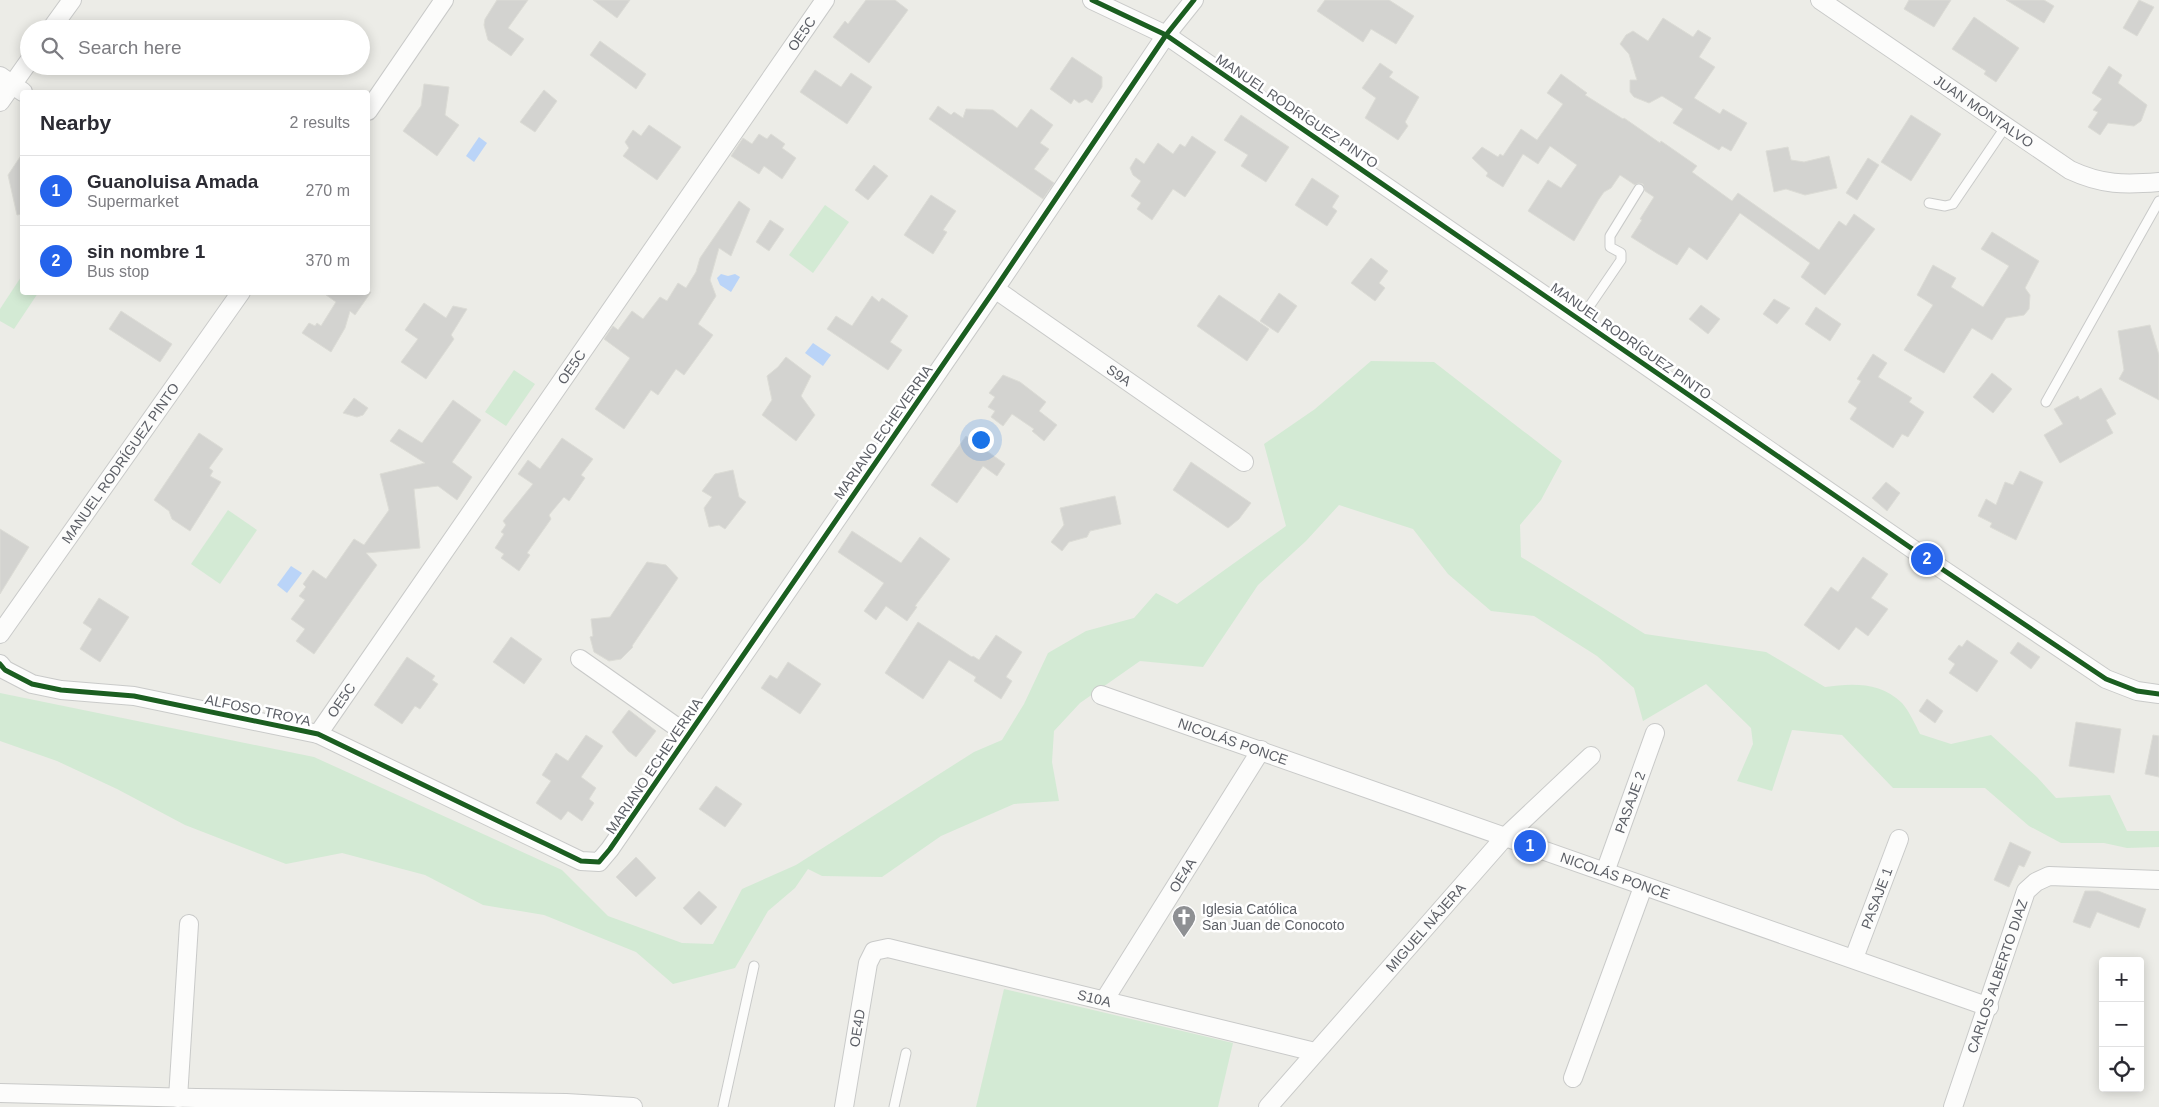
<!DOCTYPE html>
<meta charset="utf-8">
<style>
body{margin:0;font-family:Arial,sans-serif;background:#f7f7f7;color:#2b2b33}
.controls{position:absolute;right:15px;bottom:15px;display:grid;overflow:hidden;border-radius:5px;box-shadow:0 2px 12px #0003}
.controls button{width:45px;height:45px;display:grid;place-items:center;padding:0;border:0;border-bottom:1px solid #e1e1e2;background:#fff;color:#2b2b33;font:25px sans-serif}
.you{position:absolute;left:980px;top:439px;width:18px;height:18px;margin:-12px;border:4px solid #fff;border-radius:50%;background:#1a73e8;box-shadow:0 0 0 8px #1a73e833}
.badge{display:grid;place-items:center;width:32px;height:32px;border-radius:50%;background:#2563eb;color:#fff;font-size:16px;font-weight:700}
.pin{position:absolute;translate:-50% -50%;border:2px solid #fff;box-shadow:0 1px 5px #0006}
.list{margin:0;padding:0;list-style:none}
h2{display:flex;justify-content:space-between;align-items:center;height:65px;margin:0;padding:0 20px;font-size:21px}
h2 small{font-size:16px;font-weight:400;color:#7c7c81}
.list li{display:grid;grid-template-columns:32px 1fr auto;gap:15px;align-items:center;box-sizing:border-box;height:70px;padding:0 20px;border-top:1px solid #e1e1e2}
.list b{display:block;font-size:19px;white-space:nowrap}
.list p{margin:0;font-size:16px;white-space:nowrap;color:#7c7c81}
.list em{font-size:16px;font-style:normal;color:#7c7c81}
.icon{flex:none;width:28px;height:28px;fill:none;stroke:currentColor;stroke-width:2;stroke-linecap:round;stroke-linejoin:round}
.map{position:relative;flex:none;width:2159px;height:1107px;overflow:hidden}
.search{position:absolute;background:#fff;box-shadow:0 2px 12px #0003;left:20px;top:20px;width:350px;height:55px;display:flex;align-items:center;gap:12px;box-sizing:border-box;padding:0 18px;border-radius:28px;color:#7c7c81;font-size:19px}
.panel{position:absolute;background:#fff;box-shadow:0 2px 12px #0003;left:20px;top:90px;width:350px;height:205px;border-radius:5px}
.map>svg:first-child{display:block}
</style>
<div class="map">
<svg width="2159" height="1107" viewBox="0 0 2159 1107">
<rect width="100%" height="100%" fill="#ecece7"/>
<g fill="#d3ead4">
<polygon points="825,205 849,222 813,273 789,255"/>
<polygon points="21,277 22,292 38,293 14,329 0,321 0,309"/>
<path d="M1371 361 1434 362 1562 461 1541 500 1520 525 1521 557 1645 634 1766 652 1825 687C1852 683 1881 682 1902 703 1909 711 1915 724 1920 734L1951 744 1991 735 2037 777 2056 798 2110 795 2127 831H2159V847L2127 848 2104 843H2061L2029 826 1985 788H1893L1842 735 1792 730 1772 791 1737 781 1753 744 1751 728 1706 684 1643 721 1634 688 1597 656 1534 616 1491 611 1448 574 1413 529 1339 505 1306 541 1258 585 1203 667 1140 661 1080 703 1054 731 1052 762 1059 801 1014 804 941 836 882 877 822 876 808 869 795 888 768 911 735 968 673 984 636 952 544 915 483 905 425 875 342 853 286 864 185 825 117 789 57 761 0 741V693L314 757 562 870 608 916 682 943 713 944 742 889 796 865 974 752 1002 740 1024 704 1048 653 1086 631 1134 618 1156 593 1177 604 1286 526 1264 444 1315 409Z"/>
<polygon points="514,370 535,384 506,426 485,412"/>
<polygon points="228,510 257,530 220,584 191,564"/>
<polygon points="1004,989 1233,1043 1218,1107 976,1107"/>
</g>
<g fill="#bad4f8">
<polygon points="479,137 487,143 474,162 466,156"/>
<polygon points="721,274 728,276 735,274 740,277 731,292 720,285 717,278"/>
<polygon points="813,343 831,355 823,366 805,353"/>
<polygon points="291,566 302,573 287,593 277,585"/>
</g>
<g fill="#d3d3d0" stroke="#dcdcd6">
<polygon points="497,0 528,0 508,28 524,39 511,56 488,40 484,25 485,19"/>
<polygon points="593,0 630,0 617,18"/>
<polygon points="866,0 895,0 908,10 869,63 833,37 845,21 848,24"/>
<polygon points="1325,0 1389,0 1414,16 1396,44 1371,29 1363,42 1317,11"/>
<polygon points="1909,0 1951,0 1934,27 1904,9"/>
<polygon points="2006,0 2044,0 2054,6 2044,23"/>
<polygon points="2139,0 2154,7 2137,36 2123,28"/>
<polygon points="1974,17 2019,48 1996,82 1984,74 1986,71 1952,49"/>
<polygon points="1663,18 1693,37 1698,30 1711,38 1699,57 1715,67 1694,98 1720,114 1723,109 1747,123 1731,151 1722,146 1719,150 1673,123 1683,109 1662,96 1649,103 1634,97 1630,92 1630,80 1637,80 1629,54 1620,44 1626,35 1633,31 1648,41"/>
<polygon points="600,41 646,74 636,89 590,55"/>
<polygon points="1072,57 1102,77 1102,87 1092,103 1086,99 1079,103 1074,99 1071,104 1050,89"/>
<polygon points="1380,63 1393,72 1389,77 1419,97 1405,122 1408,126 1398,140 1365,118 1376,98 1362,88"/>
<polygon points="2109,66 2122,75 2118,83 2147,105 2141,121 2134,126 2108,123 2100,135 2088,127 2098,112 2093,110 2102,99 2092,93"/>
<polygon points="815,70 841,87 851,73 872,87 847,124 800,92"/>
<polygon points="1561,74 1587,93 1585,95 1623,119 1624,118 1660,143 1661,141 1697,166 1692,172 1732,201 1738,193 1819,250 1839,221 1846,226 1854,214 1875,229 1825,295 1801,277 1810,263 1740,213 1707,260 1689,247 1677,265 1658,254 1631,237 1642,220 1640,219 1654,197 1645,191 1643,184 1639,183 1635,185 1620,175 1611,188 1604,192 1599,199 1574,241 1528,211 1548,180 1561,188 1577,165 1550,146 1538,164 1523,154 1503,187 1486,176 1488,173 1472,158 1482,147 1498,157 1500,154 1503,156 1521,129 1537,140 1563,104 1547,93"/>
<polygon points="424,84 449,87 445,115 459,125 437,156 403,131 421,106"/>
<polygon points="544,90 557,101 535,132 520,122"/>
<polygon points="938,106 951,115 954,112 963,118 966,109 993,110 1017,128 1031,109 1053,125 1040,143 1049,149 1034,169 1054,183 1043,199 929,119"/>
<polygon points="1241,115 1289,147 1266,182 1241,166 1248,155 1224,140"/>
<polygon points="1911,115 1941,134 1911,181 1881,162"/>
<polygon points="649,125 681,147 657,180 623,156 629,148 625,142 633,130 641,136"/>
<polygon points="759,134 767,139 771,134 785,144 782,148 796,158 782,179 764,166 759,174 731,156 743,138 752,144"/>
<polygon points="1192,136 1216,152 1185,197 1173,189 1152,220 1137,209 1141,203 1131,196 1141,181 1133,175 1130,168 1136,158 1144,164 1158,143 1173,154 1180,144 1185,147"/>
<polygon points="1788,147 1791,160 1804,162 1829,156 1837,188 1805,195 1786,189 1774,192 1766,151"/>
<polygon points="22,154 22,214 17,215 8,175"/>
<polygon points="1868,158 1879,165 1857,200 1846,193"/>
<polygon points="874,165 888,176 868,200 855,190"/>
<polygon points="1312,178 1339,196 1332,207 1337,211 1327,226 1295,205"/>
<polygon points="931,195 956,211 943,230 947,232 933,254 904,235"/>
<polygon points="739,201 750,209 731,256 719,248 710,280 716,296 698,324 713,335 684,375 676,369 658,395 651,390 624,429 595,409 630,358 604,339 613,326 618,330 632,311 643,319 660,297 667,301 678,283 686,288 696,272 700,258"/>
<polygon points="770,220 784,229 769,251 756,242"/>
<polygon points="1992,232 2039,261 2025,288 2030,295 2029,309 2024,315 2006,318 1992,340 1972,328 1944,373 1904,350 1933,305 1917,295 1933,265 1956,278 1951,287 1983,307 2009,266 1981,249"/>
<polygon points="1371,258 1388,271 1379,283 1385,288 1375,301 1351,283"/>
<polygon points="322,292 371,292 355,315 350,311 345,328 331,352 302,333 309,323 315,326 317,323 321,326 336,302"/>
<polygon points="1279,293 1297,306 1278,333 1260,321"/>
<polygon points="1219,295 1269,329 1247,361 1197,326"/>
<polygon points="872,296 879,302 882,298 908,316 890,342 902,350 888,370 827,329 836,316 852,326"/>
<polygon points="1774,299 1790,308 1777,324 1763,314"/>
<polygon points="424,303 446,318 453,306 467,309 451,335 454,339 426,379 401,362 418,339 405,330"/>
<polygon points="1701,305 1720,319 1708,334 1689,319"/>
<polygon points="1816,307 1841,324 1830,341 1805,324"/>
<polygon points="121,311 172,344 160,362 109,329"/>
<polygon points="2150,325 2159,355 2159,400 2119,379 2124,370 2118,331"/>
<polygon points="1873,354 1887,363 1878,377 1912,398 1909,402 1924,412 1908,437 1902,434 1893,448 1850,419 1857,408 1848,402 1861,381 1857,379"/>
<polygon points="786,357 811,376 801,396 815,415 796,441 762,415 772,400 767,376 778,367"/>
<polygon points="1992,373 2012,389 1993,413 1973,397"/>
<polygon points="1003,375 1020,382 1046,402 1039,411 1057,425 1044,441 1032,431 1034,429 1012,414 1003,426 991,417 995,411 988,407 995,397 989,393"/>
<polygon points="2101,388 2116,414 2106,420 2113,433 2060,463 2044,435 2063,424 2054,409 2078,396 2080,400"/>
<polygon points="354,398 368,408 363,415 357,417 343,413"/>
<polygon points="453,400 481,420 452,462 472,477 457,500 438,486 414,489 420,548 366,553 377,565 314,654 296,641 305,629 291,619 305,600 299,596 306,587 303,584 313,570 326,579 354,539 364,545 389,510 380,474 425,463 390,441 399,429 422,443"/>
<polygon points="199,433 223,449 209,468 213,471 210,476 221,482 190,531 172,519 169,511 154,500"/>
<polygon points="966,436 1005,464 997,476 983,466 957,503 931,485"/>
<polygon points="562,438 593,459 581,475 585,478 569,501 564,497 549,515 551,519 527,553 530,555 519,571 501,558 504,554 495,548 504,534 501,532 506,525 503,521 533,484 518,474 528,460 540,469"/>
<polygon points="1191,462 1251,503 1239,519 1228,528 1173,490"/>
<polygon points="733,470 739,497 746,502 725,529 719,525 709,527 704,508 712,497 702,491 715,474"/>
<polygon points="2020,471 2043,482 2016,540 1990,527 1992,523 1978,516 1986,499 1996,505 2005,482 2013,485"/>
<polygon points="1886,482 1900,493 1887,511 1872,498"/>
<polygon points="1115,496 1121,524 1090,531 1087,537 1069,542 1062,551 1051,542 1064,525 1060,508"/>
<polygon points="0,529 29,547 0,594"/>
<polygon points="852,531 901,563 920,537 950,559 915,606 917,607 907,621 886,606 876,620 864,611 884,583 838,552"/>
<polygon points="1863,557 1888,574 1871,598 1888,609 1868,636 1856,627 1839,650 1804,625 1831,587 1838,592"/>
<polygon points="647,562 666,565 678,578 632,646 633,647 621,659 609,661 594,652 590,637 593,636 591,619 610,617"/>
<polygon points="99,598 129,617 100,662 80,649 92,629 83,623"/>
<polygon points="918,622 972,657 973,656 979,660 996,635 1022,652 1006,677 1012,681 1001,699 974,681 976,677 949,660 923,699 885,673"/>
<polygon points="511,637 542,659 524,684 493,662"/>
<polygon points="1967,640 1998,661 1977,692 1949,673 1955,664 1948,659 1959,645 1962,647"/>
<polygon points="2018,642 2040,657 2031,669 2010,653"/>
<polygon points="407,657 435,676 432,680 438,684 420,709 415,706 402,724 374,705"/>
<polygon points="788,662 821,684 800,714 761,688 770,675 777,679"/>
<polygon points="1927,699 1943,711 1935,723 1919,711"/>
<polygon points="629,710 656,731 636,757 628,751 612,732"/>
<polygon points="2076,722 2121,729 2114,773 2069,766"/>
<polygon points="586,735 603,746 581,777 596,788 589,799 594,803 582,821 568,811 561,820 536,803 551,781 542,775 556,753 568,761"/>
<polygon points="2153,735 2159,736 2159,777 2145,774"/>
<polygon points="716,786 742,804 725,827 699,809"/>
<polygon points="2010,842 2031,852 2024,867 2019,865 2009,887 1994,880"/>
<polygon points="636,857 656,878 636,897 616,877"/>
<polygon points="699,891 717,907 701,925 683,908"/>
<polygon points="2085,891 2098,891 2146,909 2139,928 2097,912 2090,928 2073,922"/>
</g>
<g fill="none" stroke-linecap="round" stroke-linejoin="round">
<g stroke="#c9cac9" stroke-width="11">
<g id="lane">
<polyline points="1929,203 1945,206 1953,204 2006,126"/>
<polyline points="1580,320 1621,260 1621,253 1610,247 1610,236 1639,189"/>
<polyline points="2046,402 2159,201"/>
<polyline points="723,1107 754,966"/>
<polyline points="894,1107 906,1053"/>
</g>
</g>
<g stroke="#c9cac9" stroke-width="20">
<g id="street">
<polyline points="1092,0 1166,35 1927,559 2106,679 2137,691 2159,694"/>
<path id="s1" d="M1820 0 2070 170C2102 185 2125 185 2159 182"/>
<polyline points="51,29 72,0"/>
<polyline points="0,76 23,92"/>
<polyline points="0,102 29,61"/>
<polyline points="368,111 444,0"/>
<path id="s2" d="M995 289 1244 462"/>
<path id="s3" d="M0 634 241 292"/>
<polyline points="580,659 688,735"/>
<polyline points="0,664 5,670 32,684 61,690 134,696 318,734 581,861 599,862 610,849 995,289 1166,35 1194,0"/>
<path id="s4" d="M1101 695 1989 1007"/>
<path id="s5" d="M318 734 825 0"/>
<path id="s6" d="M1605 872 1655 733"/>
<path id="s7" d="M1854 958 1899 839"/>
<path id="s8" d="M1105 999 1261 750"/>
<polyline points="1573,1078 1643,887"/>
<polyline points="0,1093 196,1098 566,1103 633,1107"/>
<polyline points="178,1098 189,924"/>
<path id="s9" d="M844 1107 868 963 874 951 888 948 1315 1052"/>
<path id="s10" d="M1268 1107 1504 838 1591 756"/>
<path id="s11" d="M1953 1107 2026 891 2036 882 2049 876 2159 880"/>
</g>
</g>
<use href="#lane" stroke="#fcfcfb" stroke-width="9"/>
<use href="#street" stroke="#fcfcfb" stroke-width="18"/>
<g stroke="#fff" stroke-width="8">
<g id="cycleway">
<polyline points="1092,0 1166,35 1927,559 2106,679 2137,691 2159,694"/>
<polyline points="0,664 5,670 32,684 61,690 134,696 318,734 581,861 599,862 610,849 995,289 1166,35 1194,0"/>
</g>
</g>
<use href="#cycleway" stroke="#1b5e20" stroke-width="5"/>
</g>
<defs>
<g id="church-pin" transform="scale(1.25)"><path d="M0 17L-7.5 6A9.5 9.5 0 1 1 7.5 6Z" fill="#8e9093" stroke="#fff"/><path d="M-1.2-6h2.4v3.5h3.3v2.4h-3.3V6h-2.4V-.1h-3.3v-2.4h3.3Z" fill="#fff"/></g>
</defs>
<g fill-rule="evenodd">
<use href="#church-pin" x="1184" y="917"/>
</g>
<g text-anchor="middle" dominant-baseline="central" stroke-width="5" stroke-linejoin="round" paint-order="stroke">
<g font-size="14" fill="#5c5f66" stroke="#fff">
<text stroke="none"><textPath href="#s5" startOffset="851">OE5C</textPath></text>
<text transform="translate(1297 111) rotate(34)">MANUEL RODRÍGUEZ PINTO</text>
<text stroke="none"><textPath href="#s1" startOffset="198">JUAN MONTALVO</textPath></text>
<text transform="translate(1631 341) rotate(35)">MANUEL RODRÍGUEZ PINTO</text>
<text stroke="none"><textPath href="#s5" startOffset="446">OE5C</textPath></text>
<text stroke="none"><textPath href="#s2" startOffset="151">S9A</textPath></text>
<text transform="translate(883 432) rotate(-55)">MARIANO ECHEVERRIA</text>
<text stroke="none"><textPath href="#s3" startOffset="209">MANUEL RODRÍGUEZ PINTO</textPath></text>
<text stroke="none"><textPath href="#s5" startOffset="41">OE5C</textPath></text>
<text transform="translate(258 710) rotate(12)">ALFOSO TROYA</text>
<text stroke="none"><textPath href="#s4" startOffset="140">NICOLÁS PONCE</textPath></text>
<text transform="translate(654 766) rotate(-56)">MARIANO ECHEVERRIA</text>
<text stroke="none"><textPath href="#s6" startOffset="74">PASAJE 2</textPath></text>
<text stroke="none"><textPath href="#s8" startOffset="146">OE4A</textPath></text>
<text stroke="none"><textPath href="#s4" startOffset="545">NICOLÁS PONCE</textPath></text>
<text stroke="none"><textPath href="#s7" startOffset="64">PASAJE 1</textPath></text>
<text stroke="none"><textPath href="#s10" startOffset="239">MIGUEL NÁJERA</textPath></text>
<text stroke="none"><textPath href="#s11" startOffset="138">CARLOS ALBERTO DIAZ</textPath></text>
<text stroke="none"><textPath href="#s9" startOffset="386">S10A</textPath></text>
<text stroke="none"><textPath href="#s9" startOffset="80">OE4D</textPath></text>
</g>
<g font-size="14" fill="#5c5f66" stroke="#fff" text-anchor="start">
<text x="1202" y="909">Iglesia Católica<tspan x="1202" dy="16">San Juan de Conocoto</tspan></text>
</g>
</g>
</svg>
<div class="controls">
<button>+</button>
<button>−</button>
<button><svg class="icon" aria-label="locate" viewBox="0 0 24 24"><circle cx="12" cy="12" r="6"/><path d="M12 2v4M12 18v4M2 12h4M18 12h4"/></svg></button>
</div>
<div class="you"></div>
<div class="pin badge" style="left:1530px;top:846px">1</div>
<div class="pin badge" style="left:1927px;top:559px">2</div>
<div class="search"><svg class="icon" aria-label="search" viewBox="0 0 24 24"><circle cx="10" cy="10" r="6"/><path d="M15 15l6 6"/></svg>Search here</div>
<section class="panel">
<h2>Nearby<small>2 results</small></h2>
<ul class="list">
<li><span class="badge">1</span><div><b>Guanoluisa Amada</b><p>Supermarket</p></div><em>270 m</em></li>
<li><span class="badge">2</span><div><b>sin nombre 1</b><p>Bus stop</p></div><em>370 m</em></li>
</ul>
</section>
</div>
